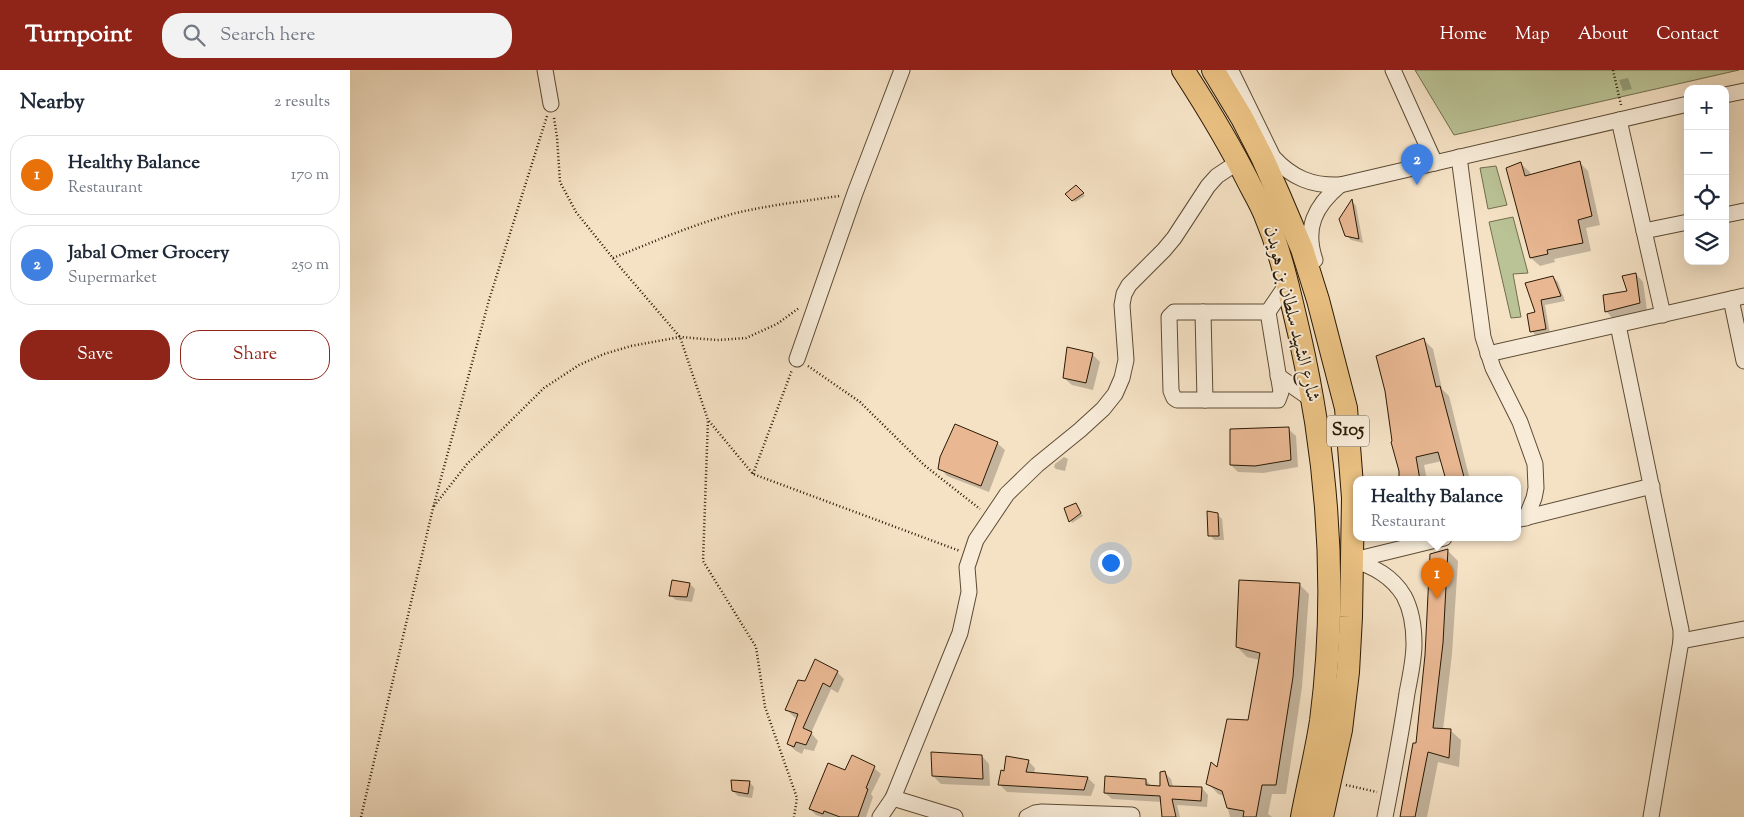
<!DOCTYPE html>
<meta charset="utf-8">
<style>
body{margin:0;font-family:"Sorts Mill Goudy",Amiri,serif;background:#f2f2f3;color:#1f2937}
.controls{position:absolute;right:15px;top:15px;display:grid;overflow:hidden;border-radius:10px;box-shadow:0 5px 20px #0002}
.controls button{width:45px;height:45px;display:grid;place-items:center;padding:0;border:0;border-bottom:1px solid #e0e1e3;background:#fff;color:#1f2937;font:25px sans-serif}
.you{position:absolute;left:760px;top:492px;width:18px;height:18px;margin:-12px;border:4px solid #fff;border-radius:50%;background:#1a73e8;box-shadow:0 0 0 8px #1a73e833}
.badge{display:grid;place-items:center;width:32px;height:32px;border-radius:50%;background:#8f2418;color:#fff;font-size:16px;font-weight:700}
.pin{position:absolute;translate:-50% -41px;filter:drop-shadow(0 1px 2px #0008)}
.pin::after{content:'';position:absolute;top:26px;width:18px;height:15px;background:inherit;clip-path:polygon(0 0,100% 0,50% 100%)}
.popup{position:absolute;left:1003px;top:406px;width:168px;height:65px;box-sizing:border-box;display:grid;place-content:center;border-radius:10px;background:#fff;filter:drop-shadow(0 1px 4px #0005);font-size:16px;white-space:nowrap;color:#747a83}
.popup b{font-size:19px;color:#1f2937}
.popup::after{content:'';position:absolute;left:50%;top:100%;margin-left:-10px;border:10px solid transparent;border-top-color:#fff}
.list{margin:0;padding:0;list-style:none}
h2{display:flex;justify-content:space-between;align-items:center;height:65px;margin:0;padding:0 20px;font-size:21px}
h2 small{font-size:16px;font-weight:400;color:#747a83}
.list li{display:grid;grid-template-columns:32px 1fr auto;gap:15px;align-items:center;box-sizing:border-box;height:80px;margin:0 10px 10px;padding:0 10px;border:1px solid #e0e1e3;border-radius:20px}
.list b{display:block;font-size:19px;white-space:nowrap}
.list p{margin:0;font-size:16px;white-space:nowrap;color:#747a83}
.list em{font-size:16px;font-style:normal;color:#747a83}
.actions{display:flex;gap:10px;padding:15px 20px}
.actions a{flex:1;padding:11px 0;border:1px solid #8f2418;border-radius:20px;text-align:center;font-size:18px;color:#8f2418}
.actions .main{background:#8f2418;color:#fff}
.icon{flex:none;width:28px;height:28px;fill:none;stroke:currentColor;stroke-width:2;stroke-linecap:round;stroke-linejoin:round}
.map{position:relative;flex:none;width:1394px;height:747px;overflow:hidden}
header{display:flex;align-items:center;gap:30px;box-sizing:border-box;height:70px;padding:0 25px;background:#8f2418;color:#fff}
header strong{font-size:24px}
nav{display:flex;gap:28px;margin-inline-start:auto;font-size:18px}
.search{width:350px;height:45px;background:#f2f2f3;display:flex;align-items:center;gap:12px;box-sizing:border-box;padding:0 18px;border-radius:20px;color:#747a83;font-size:19px}
main{display:flex}
aside{flex:1;background:#fff}
.map>svg:first-child{display:block}
</style>
<header>
<strong>Turnpoint</strong>
<div class="search"><svg class="icon" aria-label="search" viewBox="0 0 24 24"><circle cx="10" cy="10" r="6"/><path d="M15 15l6 6"/></svg>Search here</div>
<nav><a>Home</a><a>Map</a><a>About</a><a>Contact</a></nav>
</header>
<main>
<aside>
<h2>Nearby<small>2 results</small></h2>
<ul class="list">
<li><span class="badge" style="background:#e8710a">1</span><div><b>Healthy Balance</b><p>Restaurant</p></div><em>170 m</em></li>
<li><span class="badge" style="background:#3f7fe0">2</span><div><b>Jabal Omer Grocery</b><p>Supermarket</p></div><em>250 m</em></li>
</ul>
<div class="actions"><a class="main">Save</a><a>Share</a></div>
</aside>
<div class="map">
<svg width="1394" height="747" viewBox="0 0 1394 747">
<rect width="100%" height="100%" fill="#f5e2c5"/>
<filter id="stains"><feTurbulence type="fractalNoise" baseFrequency=".004" numOctaves="4"/><feColorMatrix values="0 0 0 0 .2 0 0 0 0 .09 0 0 0 0 .02 0 0 0 .5 -.17"/></filter>
<radialGradient id="worn" r=".72"><stop offset=".6" stop-color="#630" stop-opacity="0"/><stop offset="1" stop-color="#630" stop-opacity=".3"/></radialGradient>
<g fill="#bac396" stroke="#726e4d">
<polygon points="1065,0 1389,0 1104,65"/>
<polygon points="1146,96 1157,135 1138,139 1130,98"/>
<polygon points="1163,147 1178,203 1163,204 1171,247 1161,248 1139,152"/>
</g>
<g fill="#0003">
<polygon points="1278,8 1282,19 1273,21 1269,10"/>
<polygon points="1230,93 1238,101 1250,155 1236,158 1241,181 1204,189 1205,192 1190,196 1181,188 1171,94 1180,102 1181,106"/>
<polygon points="726,116 735,126 725,132 717,124"/>
<polygon points="1002,131 1006,136 1013,173 1001,170 996,165"/>
<polygon points="1286,204 1293,212 1297,240 1263,249 1256,241 1279,222"/>
<polygon points="1203,207 1208,212 1215,231 1195,235 1200,264 1186,266 1182,261 1187,243 1176,214"/>
<polygon points="1074,270 1083,279 1092,319 1099,326 1120,410 1098,410 1092,391 1074,395 1077,410 1050,410 1050,400 1036,320"/>
<polygon points="742,284 750,292 743,320 722,315 714,308"/>
<polygon points="938,359 946,366 948,397 913,403 888,402 881,395"/>
<polygon points="647,373 655,380 639,422 597,406 590,398"/>
<polygon points="714,387 718,389 715,401 706,399 704,397 705,394"/>
<polygon points="726,435 733,446 722,453 716,439"/>
<polygon points="867,444 872,449 874,470 864,470 860,465"/>
<polygon points="1098,481 1108,491 1102,584 1093,660 1101,661 1111,670 1109,697 1088,692 1077,747 1051,747 1067,675"/>
<polygon points="340,514 345,519 342,532 326,530 321,526"/>
<polygon points="949,514 959,524 952,617 936,724 922,724 918,744 922,747 880,747 875,726 868,724 858,713 899,651 910,590 897,587 887,577"/>
<polygon points="487,602 494,609 488,623 481,619 461,663 468,671 464,681 454,679 452,684 446,681 438,674 447,648 444,647 436,639 456,613"/>
<polygon points="632,686 639,694 640,716 591,714 583,706"/>
<polygon points="502,687 524,698 531,704 521,724 523,727 516,747 472,747 466,745 460,739 496,701"/>
<polygon points="678,691 685,698 684,704 738,708 745,715 741,726 657,722 650,715 655,702"/>
<polygon points="815,703 821,709 823,717 852,718 858,725 857,737 827,735 830,747 813,747 812,732 762,729 755,723 796,710 802,717 812,717"/>
<polygon points="399,712 404,717 402,728 388,726 383,721"/>
</g>
<g fill="#e9b893" stroke="#2a1904">
<polygon points="1230,91 1242,146 1228,150 1233,173 1197,180 1198,184 1180,188 1156,98 1171,92 1175,106"/>
<polygon points="726,115 734,123 722,131 715,124"/>
<polygon points="1002,129 1009,169 995,166 989,149"/>
<polygon points="1286,203 1290,233 1255,242 1253,225 1277,221 1272,206"/>
<polygon points="1203,206 1211,226 1191,230 1196,259 1180,262 1177,244 1185,242 1175,213"/>
<polygon points="1074,268 1086,317 1090,316 1114,407 1096,410 1088,382 1066,387 1070,410 1049,410 1049,401 1041,372 1042,371 1035,321 1026,286"/>
<polygon points="717,277 743,283 736,313 713,308"/>
<polygon points="605,354 648,372 631,416 588,399 590,387"/>
<polygon points="939,357 941,390 905,396 880,395 880,359"/>
<polygon points="726,433 731,443 719,452 714,438"/>
<polygon points="857,441 868,443 869,466 858,466"/>
<polygon points="1098,479 1093,573 1083,658 1101,659 1099,688 1078,682 1065,747 1050,747 1063,673 1066,673 1075,585 1080,484"/>
<polygon points="322,510 340,513 337,527 319,526"/>
<polygon points="889,510 950,513 943,607 926,715 912,715 906,747 893,747 894,741 877,738 872,721 856,714 861,692 867,697 877,649 898,650 910,583 886,577"/>
<polygon points="465,589 488,601 480,617 473,613 453,658 462,662 456,675 446,672 444,677 437,674 448,644 435,640 448,610 455,611"/>
<polygon points="581,682 632,685 633,709 582,706"/>
<polygon points="502,685 525,696 516,718 518,719 508,747 490,747 474,741 473,744 459,739 478,693 495,700"/>
<polygon points="656,686 679,690 676,702 738,707 734,720 648,715 651,700 654,701"/>
<polygon points="815,701 819,716 852,717 851,731 822,729 826,747 812,747 810,726 754,723 755,706 796,709 796,715 810,716 810,702"/>
<polygon points="381,710 400,711 398,724 382,721"/>
</g>
<g fill="none" stroke-linecap="round" stroke-linejoin="round">
<g stroke="#5d4b34" stroke-width="17">
<g id="minor">
<polyline points="195,0 201,34"/>
<path d="M878 0 883 5 923 87C942 108 962 116 990 115L1338 34"/>
<polyline points="1043,0 1085,93"/>
<polyline points="1375,25 1394,21"/>
<polyline points="1269,50 1313,245"/>
<polyline points="1109,87 1133,267 1143,298 1170,352 1185,394 1186,418 1184,428 1176,448"/>
<polyline points="1375,145 1394,141"/>
<polyline points="1294,161 1338,152"/>
<path d="M965 190C954 158 965 136 990 115"/>
<polyline points="1381,229 1394,291"/>
<polyline points="853,242 855,330"/>
<polyline points="918,242 824,242 819,247 821,321 824,328 827,330 928,330 931,322 918,242 937,214"/>
<polyline points="1268,255 1331,560 1331,571 1301,747"/>
<polyline points="1138,284 1394,226"/>
<polyline points="447,289 505,123 552,0"/>
<polyline points="928,306 964,331"/>
<polyline points="1170,449 1302,416"/>
<path d="M1003 490C1024 497 1042 506 1054 526 1062 541 1064 558 1064 574 1064 590 1060 607 1057 623 1051 665 1043 706 1035 747"/>
<polyline points="1004,490 1094,468"/>
<polyline points="1331,571 1394,559"/>
<polyline points="543,728 605,747"/>
<polyline points="530,747 543,728 610,563 619,522 617,497 626,470 657,424 687,395 730,360 753,339 765,324 772,308 776,290 772,235 774,224 779,215 814,180 824,168 858,116 867,106 888,92"/>
<polyline points="677,747 685,743 692,742 782,745"/>
</g>
</g>
<g stroke="#2a1904" stroke-width="24">
<g id="highway">
<path d="M833 0C857 37 880 75 900 115 906 126 913 138 917 150 932 186 940 225 949 263 978 390 988 521 971 651 966 683 958 715 952 747"/>
<polyline points="863,0 892,48 912,87 929,125 952,179 968,230 996,338 1003,428 1001,547 998,602 991,660 972,747"/>
</g>
</g>
<g stroke="#2a1904" stroke-width="2.5" stroke-dasharray="1 2.5" stroke-linecap="butt">
<polyline points="1263,0 1271,35"/>
<polyline points="204,48 207,67 210,112 226,142 270,197 330,267 358,350 353,491 406,577 415,637 447,728 444,747"/>
<path d="M263 188C303 172 344 154 386 143 420 135 455 131 489 126"/>
<polyline points="458,296 510,332 574,395 630,439"/>
<polyline points="359,351 403,404 610,481"/>
<polyline points="403,404 442,300"/>
<polyline points="84,436 117,394 194,318 229,295 254,284 281,276 330,267 367,270 396,268 427,254 449,238"/>
<polyline points="996,715 1027,722"/>
<polyline points="11,747 83,438 139,230 197,46"/>
</g>
<use href="#minor" stroke="#f8ecd9" stroke-width="15"/>
<use href="#highway" stroke="#eac182" stroke-width="22"/>
</g>
<g text-anchor="middle" dominant-baseline="central" stroke-width="4" stroke-linejoin="round" paint-order="stroke">
<rect fill="#f8ecd9" stroke="#685844" stroke-width="1" x="977" y="345.5" width="42" height="31" rx="4"/>
<g font-size="18" font-weight="bold" fill="#2a1904">
<text x="998" y="361">S105</text>
</g>
<g font-size="19" fill="#2a1904" stroke="#f8ecd9">
<text transform="translate(941 244) rotate(76)">شارع الشهيد سلطان بن هويدن</text>
</g>
</g>
<rect width="100%" height="100%" filter="url(#stains)"/>
<rect width="100%" height="100%" fill="url(#worn)"/>
</svg>
<div class="controls">
<button>+</button>
<button>−</button>
<button><svg class="icon" aria-label="locate" viewBox="0 0 24 24"><circle cx="12" cy="12" r="6"/><path d="M12 2v4M12 18v4M2 12h4M18 12h4"/></svg></button>
<button><svg class="icon" aria-label="layers" viewBox="0 0 24 24"><path d="M12 4l9 5-9 5-9-5zM3 14l9 5 9-5"/></svg></button>
</div>
<div class="you"></div>
<div class="pin badge" style="left:1087px;top:529px;background:#e8710a">1</div>
<div class="popup"><b>Healthy Balance</b>Restaurant</div>
<div class="pin badge" style="left:1067px;top:115px;background:#3f7fe0">2</div>
</div>
</main>
